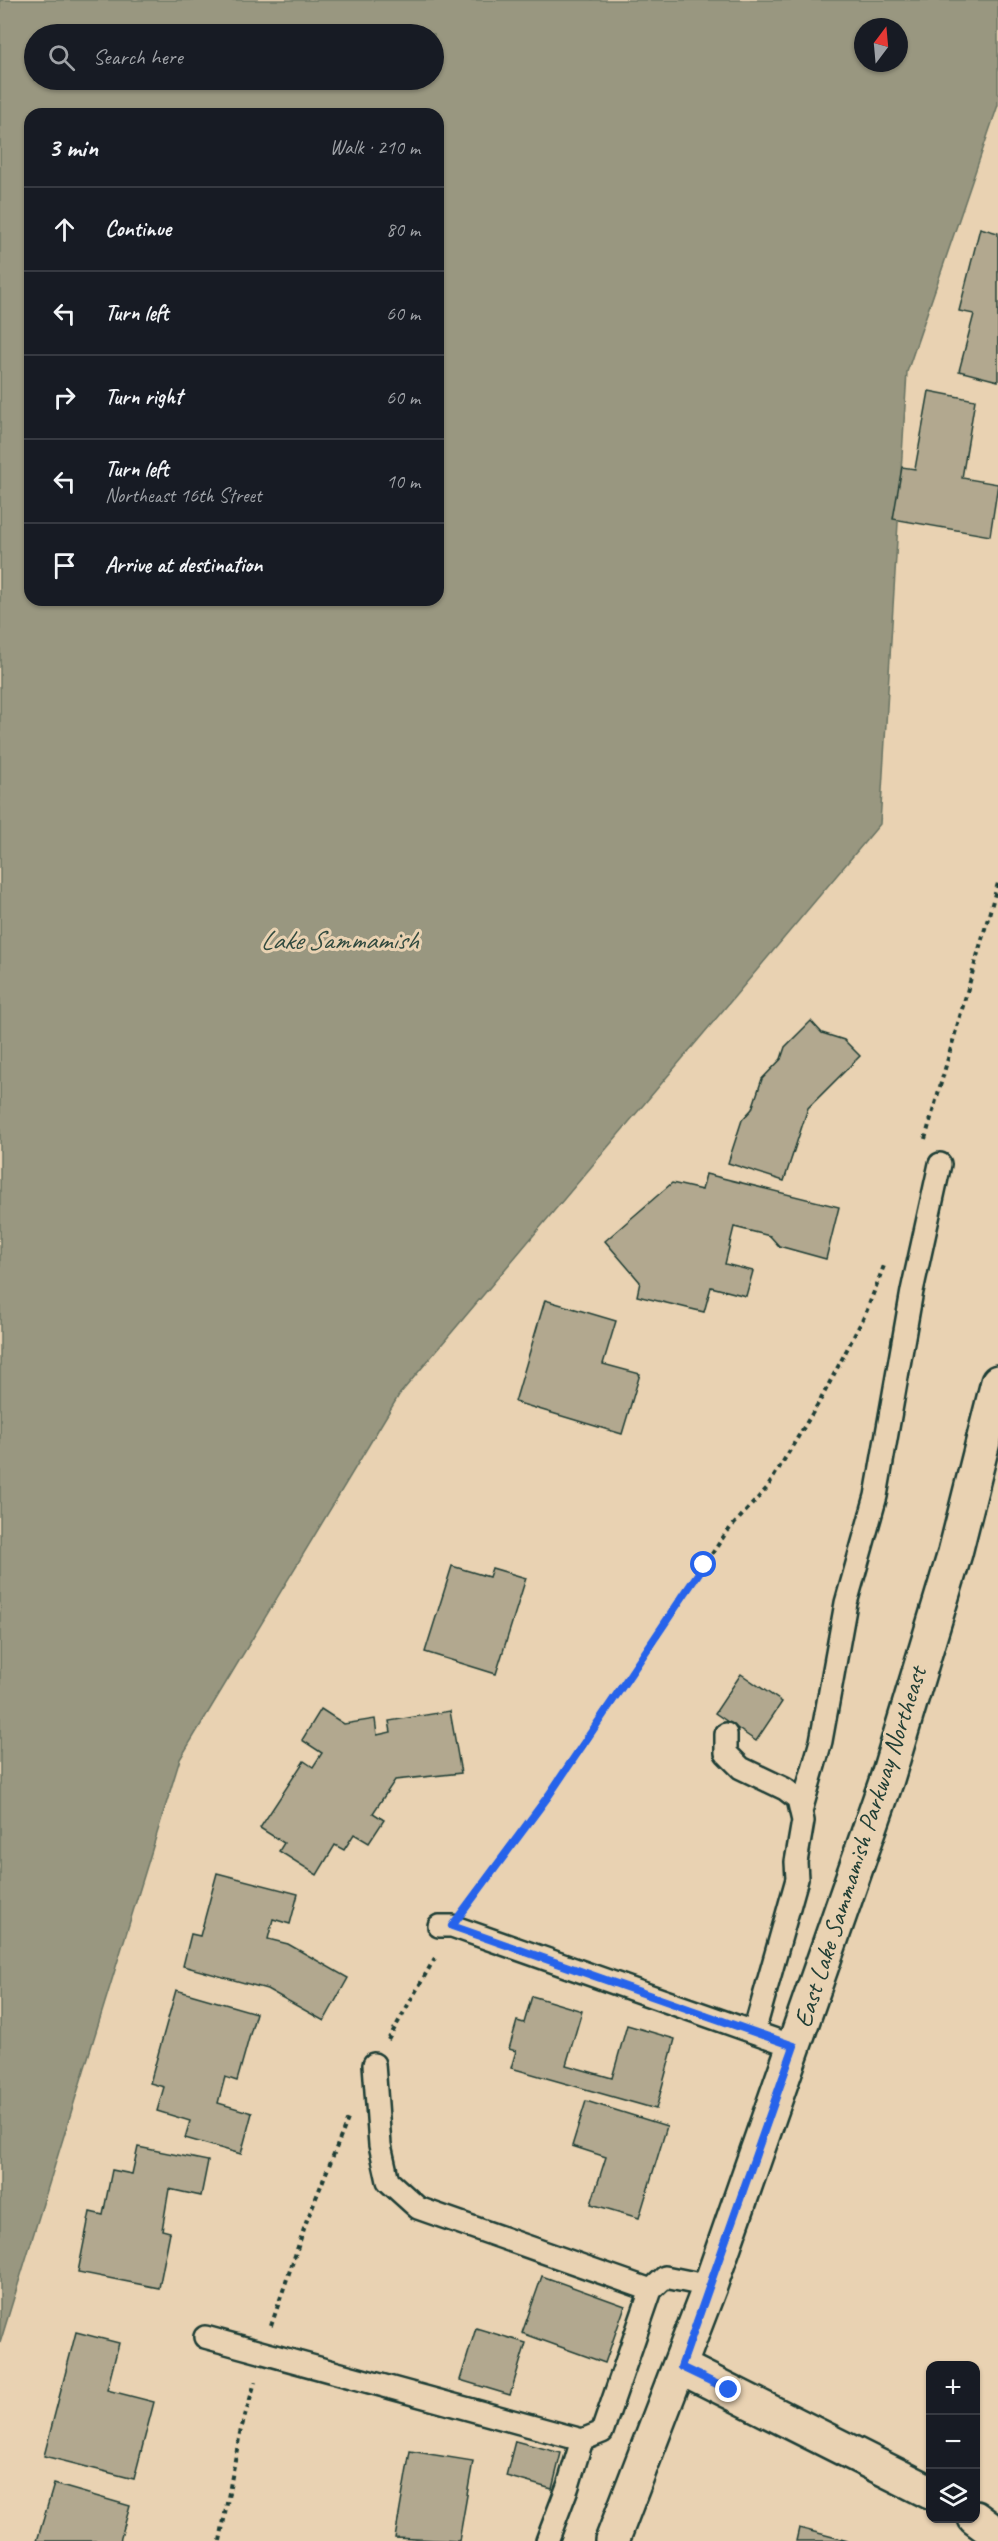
<!DOCTYPE html>
<meta charset="utf-8">
<style>
body{margin:0;font-family:Caveat,sans-serif;background:#242831;color:#f1f3f6}
.controls{position:absolute;right:18px;bottom:18px;display:grid;overflow:hidden;border-radius:12px;box-shadow:0 2px 4px #0004}
.controls button{width:54px;height:54px;display:grid;place-items:center;padding:0;border:0;border-bottom:2px solid #363941;background:#171b24;color:#f1f3f6;font:30px sans-serif}
.compass{position:absolute;left:854px;top:18px;width:54px;height:54px;border-radius:50%;background:#171b24;box-shadow:0 2px 4px #0004;rotate:16deg}
.stop{position:absolute;width:18px;height:18px;margin:-14px;border:4px solid #2563eb;border-radius:50%;background:#fff}
.stop.end{background:#2563eb;border-color:#fff;box-shadow:0 2px 6px #0008}
.list{margin:0;padding:0;list-style:none}
h2{display:flex;justify-content:space-between;align-items:center;height:78px;margin:0;padding:0 24px;font-size:26px}
h2 small{font-size:20px;font-weight:400;color:#9ea1a6}
.list li{display:grid;grid-template-columns:39px 1fr auto;gap:18px;align-items:center;box-sizing:border-box;height:84px;padding:0 24px;border-top:2px solid #363941}
.list b{display:block;font-size:22px;white-space:nowrap}
.list p{margin:0;font-size:20px;white-space:nowrap;color:#9ea1a6}
.list em{font-size:20px;font-style:normal;color:#9ea1a6}
.icon{flex:none;width:33px;height:33px;fill:none;stroke:currentColor;stroke-width:2;stroke-linecap:round;stroke-linejoin:round}
.map{position:relative;flex:none;width:998px;height:2541px;overflow:hidden}
.search{position:absolute;background:#171b24;box-shadow:0 2px 4px #0004;left:24px;top:24px;width:420px;height:66px;display:flex;align-items:center;gap:15px;box-sizing:border-box;padding:0 21px;border-radius:33px;color:#9ea1a6;font-size:22px}
.panel{position:absolute;background:#171b24;box-shadow:0 2px 4px #0004;left:24px;top:108px;width:420px;height:498px;border-radius:18px}
.map>svg:first-child{display:block}
</style>
<div class="map">
<svg width="998" height="2541" viewBox="0 0 998 2541">
<rect width="100%" height="100%" fill="#e9d2b2"/>
<filter id="ink" filterUnits="userSpaceOnUse"><feTurbulence type="fractalNoise" baseFrequency=".0167" numOctaves="2"/><feDisplacementMap in="SourceGraphic" scale="12" xChannelSelector="R" yChannelSelector="G"/><feConvolveMatrix kernelMatrix="1 2 1 2 8 2 1 2 1" color-interpolation-filters="sRGB"/></filter>
<g filter="url(#ink)">
<path fill="#999780" stroke="#687362" stroke-width="1.5" fill-rule="evenodd" d="M0 0H998V105L907 372 880 824 399 1395 180 1759 0 2343ZM863 27H899V63H863ZM34 34H434V80H34ZM30 114H438V600H30Z"/>
<g fill="#b2a88f" stroke="#1f3d34" stroke-width="1.5">
<polygon points="980,228 998,233 998,381 959,371 974,314 959,311"/>
<polygon points="929,391 975,400 962,478 998,484 990,536 893,519 902,467 915,469"/>
<polygon points="811,1021 822,1033 844,1040 860,1056 808,1108 784,1181 728,1163 742,1120 752,1109 762,1079 781,1059 785,1047"/>
<polygon points="706,1174 839,1207 826,1259 779,1246 770,1236 734,1227 725,1264 753,1271 746,1296 711,1287 704,1312 637,1296 640,1282 605,1241 672,1183 702,1190"/>
<polygon points="545,1300 616,1321 603,1364 640,1374 622,1434 515,1402"/>
<polygon points="452,1566 489,1577 492,1568 526,1578 496,1674 425,1652"/>
<polygon points="741,1674 782,1702 756,1741 715,1713"/>
<polygon points="321,1709 344,1724 375,1719 377,1735 391,1732 389,1721 450,1711 461,1773 395,1780 373,1813 384,1820 369,1843 354,1834 344,1850 335,1845 317,1875 279,1851 284,1843 260,1828 304,1761 313,1767 322,1753 302,1740"/>
<polygon points="217,1873 298,1894 290,1924 273,1919 268,1939 288,1944 348,1978 324,2021 267,1989 183,1966 191,1934 200,1936"/>
<polygon points="176,1990 256,2013 237,2081 225,2077 218,2103 252,2113 241,2154 185,2138 190,2121 157,2111 164,2087 150,2083"/>
<polygon points="532,1996 582,2011 566,2065 612,2078 627,2025 675,2039 656,2109 511,2068 516,2051 509,2049 517,2021 524,2023"/>
<polygon points="586,2101 667,2126 639,2218 591,2204 606,2157 572,2146"/>
<polygon points="138,2147 208,2161 201,2196 169,2189 162,2230 170,2232 159,2288 78,2272 90,2212 103,2215 112,2170 132,2174"/>
<polygon points="542,2276 625,2306 605,2363 522,2333"/>
<polygon points="476,2328 526,2343 510,2395 460,2380"/>
<polygon points="76,2332 119,2343 107,2390 154,2402 134,2479 44,2456"/>
<polygon points="515,2441 561,2453 552,2489 506,2476"/>
<polygon points="410,2451 473,2461 459,2541 395,2538"/>
<polygon points="54,2484 130,2506 120,2541 37,2541"/>
<polygon points="799,2528 848,2541 796,2541"/>
</g>
<g fill="none" stroke-linecap="round" stroke-linejoin="round">
<g stroke="#1f3d34" stroke-width="26">
<g id="lane">
<polyline points="726,1734 726,1753 741,1768 785,1789 798,1799 803,1821 796,1862 797,1879 754,2032"/>
<polyline points="801,1811 821,1741 846,1603 876,1496 912,1291 940,1164"/>
<polyline points="439,1926 452,1926 793,2046"/>
<polyline points="374,2064 380,2145 388,2181 418,2208 651,2290"/>
<polyline points="205,2337 582,2440 602,2432 651,2290 665,2277 710,2286"/>
<polyline points="547,2541 568,2486 582,2440"/>
</g>
</g>
<g stroke="#1f3d34" stroke-width="38">
<g id="street">
<polyline points="681,2367 930,2492"/>
<polyline points="975,2518 998,2535"/>
</g>
</g>
<g stroke="#1f3d34" stroke-width="38">
<polyline id="secondary" points="612,2541 710,2286 887,1779 955,1553 998,1382"/>
</g>
<g stroke="#1f3d34" stroke-width="4" stroke-dasharray="4.5 4.5" stroke-linecap="butt">
<polyline points="925,1139 998,883"/>
<polyline points="470,1901 549,1795 726,1533 767,1488 821,1399 865,1315 885,1263"/>
<polyline points="388,2040 436,1956"/>
<polyline points="271,2326 307,2220 348,2119"/>
<polyline points="220,2541 240,2433 255,2382"/>
</g>
<use href="#lane" stroke="#e9d2b2" stroke-width="21"/>
<use href="#street" stroke="#e9d2b2" stroke-width="33"/>
<use href="#secondary" stroke="#e9d2b2" stroke-width="33"/>
</g>
</g>
<g fill="none" stroke-linecap="round" stroke-linejoin="round" filter="url(#ink)">
<polyline stroke="#2563eb" stroke-width="8" points="704,1565 549,1795 452,1926 794,2046 681,2367 729,2390"/>
</g>
<g text-anchor="middle" dominant-baseline="central" stroke-width="6" stroke-linejoin="round" paint-order="stroke">
<g font-size="26" fill="#1f3d34" stroke="#e9d2b2">
<text transform="translate(860 1847) rotate(-72)">East Lake Sammamish Parkway Northeast</text>
</g>
<g font-size="27" font-style="italic" fill="#314a3f" stroke="#e9d2b2">
<text x="339" y="940">Lake Sammamish</text>
</g>
</g>
</svg>
<div class="controls">
<button>+</button>
<button>−</button>
<button><svg class="icon" aria-label="layers" viewBox="0 0 24 24"><path d="M12 4l9 5-9 5-9-5zM3 14l9 5 9-5"/></svg></button>
</div>
<svg class="compass" viewBox="-18 -18 36 36"><path d="M0-13l5 13h-10z" fill="#e53935"/><path d="M0 13l5-13h-10z" fill="#9ea1a6"/></svg>
<div class="stop" style="left:704px;top:1565px"></div>
<div class="stop end" style="left:729px;top:2390px"></div>
<div class="search"><svg class="icon" aria-label="search" viewBox="0 0 24 24"><circle cx="10" cy="10" r="6"/><path d="M15 15l6 6"/></svg>Search here</div>
<section class="panel">
<h2>3 min<small>Walk · 210 m</small></h2>
<ul class="list">
<li><svg class="icon" aria-label="ahead" viewBox="0 0 24 24"><path d="M12 20V5M6 11l6-6 6 6"/></svg><div><b>Continue</b></div><em>80 m</em></li>
<li><svg class="icon" aria-label="left" viewBox="0 0 24 24"><path d="M17 20v-9H6M10 6l-5 5 5 5"/></svg><div><b>Turn left</b></div><em>60 m</em></li>
<li><svg class="icon" aria-label="right" viewBox="0 0 24 24"><path d="M7 20v-9h11M14 6l5 5-5 5"/></svg><div><b>Turn right</b></div><em>60 m</em></li>
<li><svg class="icon" aria-label="left" viewBox="0 0 24 24"><path d="M17 20v-9H6M10 6l-5 5 5 5"/></svg><div><b>Turn left</b><p>Northeast 16th Street</p></div><em>10 m</em></li>
<li><svg class="icon" aria-label="arrive" viewBox="0 0 24 24"><path d="M6 21V4h12l-3 4 3 4H6"/></svg><div><b>Arrive at destination</b></div></li>
</ul>
</section>
</div>
